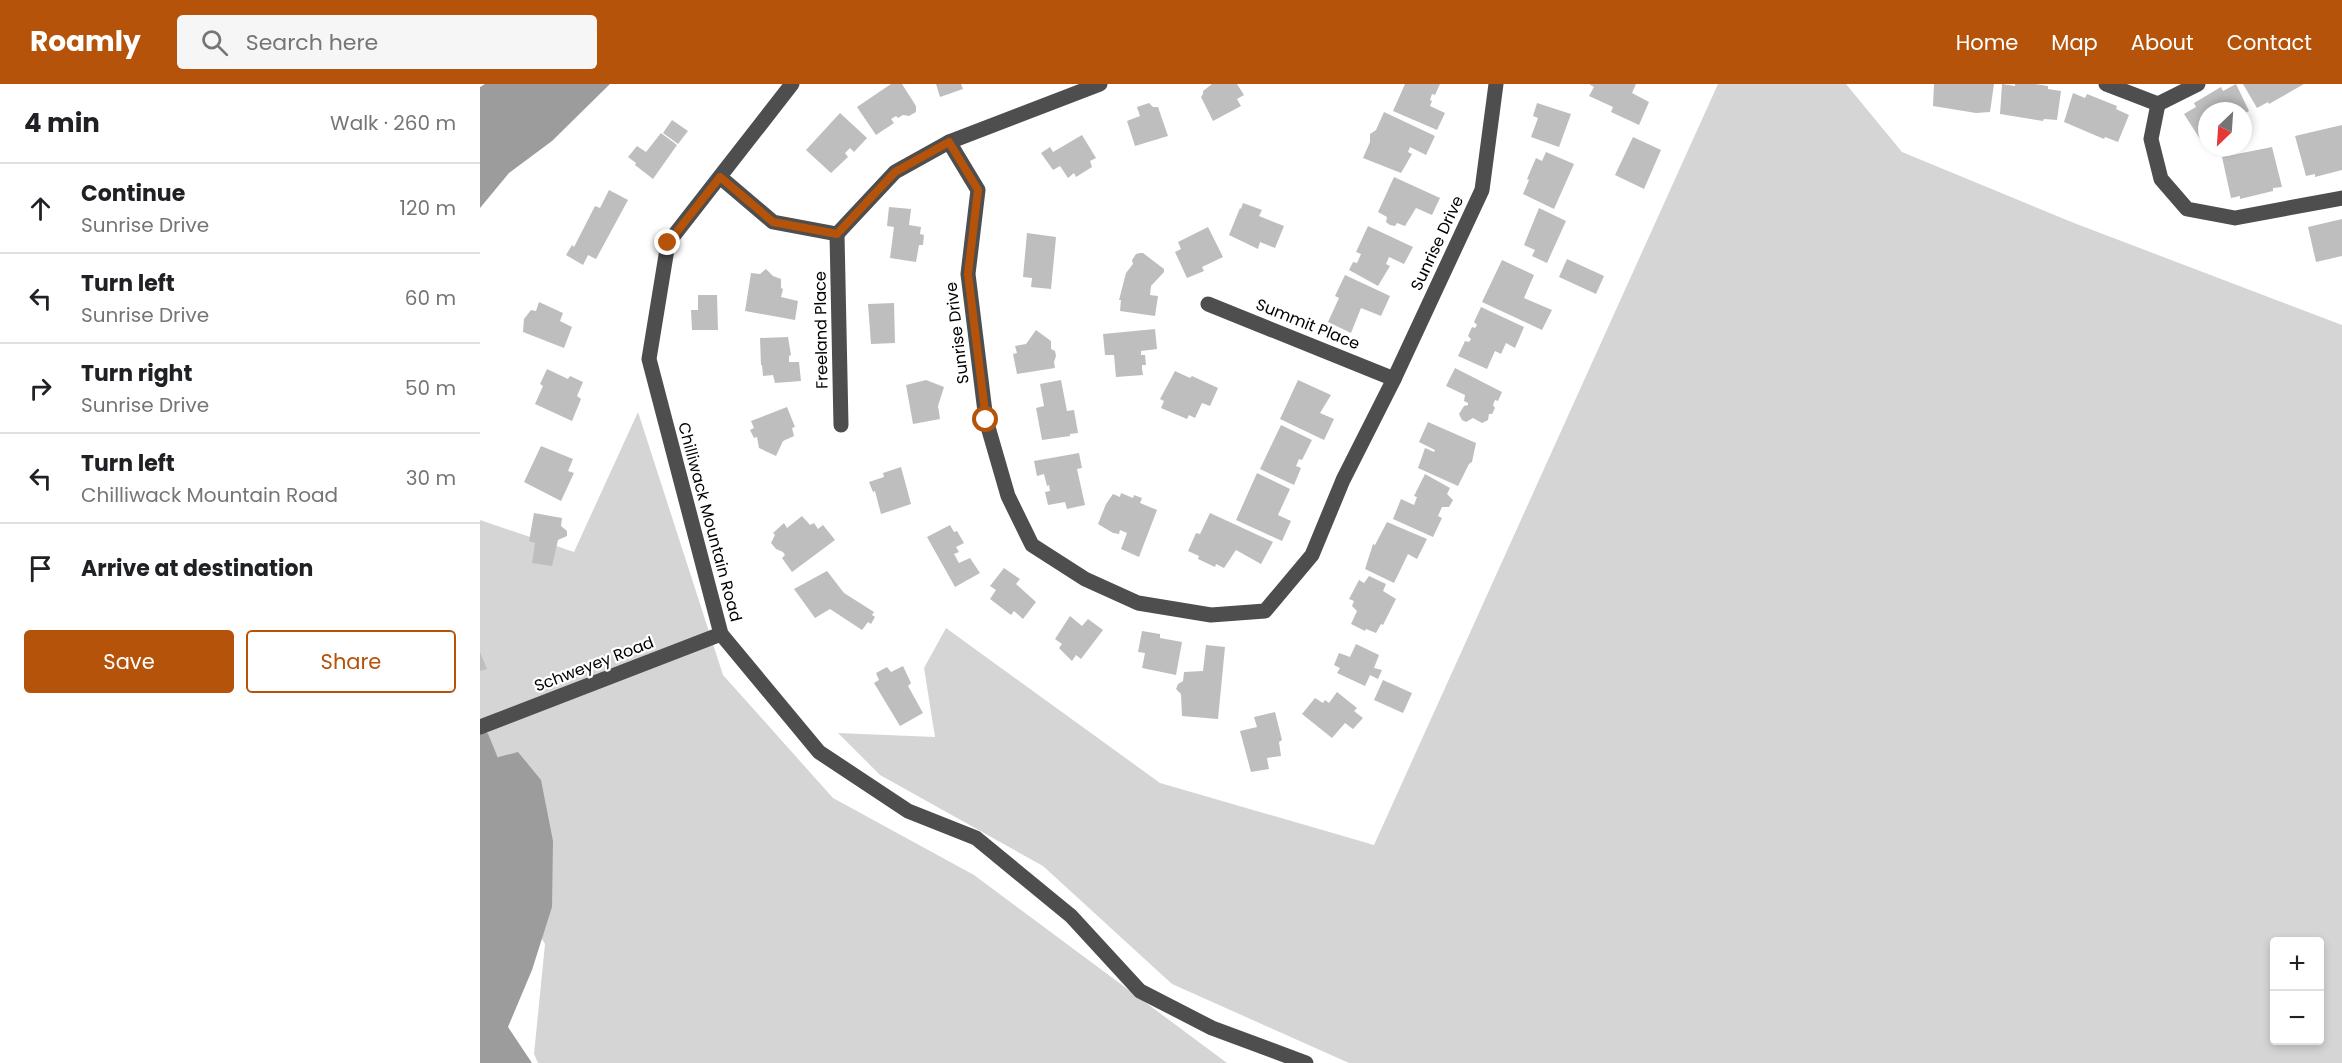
<!DOCTYPE html>
<meta charset="utf-8">
<style>
body{margin:0;font-family:Poppins,sans-serif;background:#f6f6f6;color:#202124}
.controls{position:absolute;right:18px;bottom:18px;display:grid;overflow:hidden;border-radius:6px;box-shadow:0 3px 9px #0003}
.controls button{width:54px;height:54px;display:grid;place-items:center;padding:0;border:0;border-bottom:2px solid #e0e0e0;background:#fff;color:#202124;font:30px sans-serif}
.compass{position:absolute;left:1718px;top:18px;width:54px;height:54px;border-radius:50%;background:#fff;box-shadow:0 3px 9px #0003;rotate:205deg}
.stop{position:absolute;width:18px;height:18px;margin:-14px;border:4px solid #b45309;border-radius:50%;background:#fff}
.stop.end{background:#b45309;border-color:#fff;box-shadow:0 2px 6px #0008}
.list{margin:0;padding:0;list-style:none}
h2{display:flex;justify-content:space-between;align-items:center;height:78px;margin:0;padding:0 24px;font-size:26px}
h2 small{font-size:20px;font-weight:400;color:#757577}
.list li{display:grid;grid-template-columns:39px 1fr auto;gap:18px;align-items:center;box-sizing:border-box;height:90px;padding:0 24px;border-top:2px solid #e0e0e0}
.list b{display:block;font-size:22px;white-space:nowrap}
.list p{margin:0;font-size:20px;white-space:nowrap;color:#757577}
.list em{font-size:20px;font-style:normal;color:#757577}
.actions{display:flex;gap:12px;padding:18px 24px}
.actions a{flex:1;padding:14px 0;border:2px solid #b45309;border-radius:6px;text-align:center;font-size:21px;color:#b45309}
.actions .main{background:#b45309;color:#fff}
.icon{flex:none;width:33px;height:33px;fill:none;stroke:currentColor;stroke-width:2;stroke-linecap:round;stroke-linejoin:round}
.map{position:relative;flex:none;width:1862px;height:979px;overflow:hidden}
header{display:flex;align-items:center;gap:36px;box-sizing:border-box;height:84px;padding:0 30px;background:#b45309;color:#fff}
header strong{font-size:28px}
nav{display:flex;gap:33px;margin-inline-start:auto;font-size:21px}
.search{width:420px;height:54px;background:#f6f6f6;display:flex;align-items:center;gap:15px;box-sizing:border-box;padding:0 21px;border-radius:6px;color:#757577;font-size:22px}
main{display:flex}
aside{flex:1;background:#fff}
.map>svg:first-child{display:block}
</style>
<header>
<strong>Roamly</strong>
<div class="search"><svg class="icon" aria-label="search" viewBox="0 0 24 24"><circle cx="10" cy="10" r="6"/><path d="M15 15l6 6"/></svg>Search here</div>
<nav><a>Home</a><a>Map</a><a>About</a><a>Contact</a></nav>
</header>
<main>
<aside>
<h2>4 min<small>Walk · 260 m</small></h2>
<ul class="list">
<li><svg class="icon" aria-label="ahead" viewBox="0 0 24 24"><path d="M12 20V5M6 11l6-6 6 6"/></svg><div><b>Continue</b><p>Sunrise Drive</p></div><em>120 m</em></li>
<li><svg class="icon" aria-label="left" viewBox="0 0 24 24"><path d="M17 20v-9H6M10 6l-5 5 5 5"/></svg><div><b>Turn left</b><p>Sunrise Drive</p></div><em>60 m</em></li>
<li><svg class="icon" aria-label="right" viewBox="0 0 24 24"><path d="M7 20v-9h11M14 6l5 5-5 5"/></svg><div><b>Turn right</b><p>Sunrise Drive</p></div><em>50 m</em></li>
<li><svg class="icon" aria-label="left" viewBox="0 0 24 24"><path d="M17 20v-9H6M10 6l-5 5 5 5"/></svg><div><b>Turn left</b><p>Chilliwack Mountain Road</p></div><em>30 m</em></li>
<li><svg class="icon" aria-label="arrive" viewBox="0 0 24 24"><path d="M6 21V4h12l-3 4 3 4H6"/></svg><div><b>Arrive at destination</b></div></li>
</ul>
<div class="actions"><a class="main">Save</a><a>Share</a></div>
</aside>
<div class="map">
<svg width="1862" height="979" viewBox="0 0 1862 979">
<rect width="100%" height="100%" fill="#fff"/>
<g fill="#d5d5d5" fill-rule="evenodd">
<path d="M1238 0H1366L1422 68 1594 139 1862 241V979H869L692 900 563 782 400 691 358 649 455 653 444 584 466 544 680 699 894 761ZM1794 858H1840V956H1794Z"/>
<polygon points="158,328 243,591 353,714 494,791 747,979 58,979 54,970 65,860 33,805 0,800 0,436 94,468"/>
</g>
<g fill="#9c9c9c">
<polygon points="5,0 130,0 72,57 29,89 0,124 0,3"/>
<polygon points="38,668 61,696 73,757 72,823 52,886 28,943 52,979 0,979 0,678"/>
</g>
<g fill="none" stroke-linecap="round" stroke-linejoin="round">
<polyline stroke="#9c9c9c" stroke-width="18" points="0,654 9,676"/>
</g>
<g fill="#bebebe">
<polygon points="411,0 422,0 436,22 436,28 429,32 423,31 418,34 416,32 411,35 414,39 396,51 377,23"/>
<polygon points="456,0 481,0 483,5 460,13"/>
<polygon points="732,0 757,0 764,11 757,15 761,22 733,37 721,13 723,10 723,7"/>
<polygon points="925,0 960,0 955,11 952,10 950,16 952,17 950,22 965,29 957,46 913,27"/>
<polygon points="1109,0 1156,0 1152,9 1169,18 1159,41 1131,28 1133,23 1109,12 1114,3"/>
<polygon points="1454,0 1514,0 1510,28 1496,29 1453,22"/>
<polygon points="1522,0 1535,2 1535,0 1555,0 1568,2 1568,5 1581,7 1577,36 1564,35 1563,37 1520,30"/>
<polygon points="1756,0 1769,27 1763,30 1763,27 1727,27 1727,51 1720,55 1704,30 1716,23 1714,19 1741,3 1743,7"/>
<polygon points="1763,0 1824,0 1789,20 1788,18 1777,24"/>
<polygon points="1593,9 1605,14 1607,10 1637,22 1636,25 1649,31 1638,58 1625,53 1624,55 1584,38"/>
<polygon points="669,19 673,23 678,23 688,52 655,62 647,37 660,32 657,23"/>
<polygon points="1057,19 1091,30 1079,63 1051,53 1058,34 1053,32"/>
<polygon points="904,28 955,52 946,71 930,63 928,68 932,70 921,89 883,74 890,58 890,50 896,46"/>
<polygon points="360,29 387,54 374,68 370,64 365,69 368,73 351,89 326,66"/>
<polygon points="192,36 208,47 198,60 183,49"/>
<polygon points="1862,41 1862,86 1835,93 1835,90 1826,92 1815,52"/>
<polygon points="181,49 197,61 173,95 155,81 156,79 148,73 157,62 166,68"/>
<polygon points="602,51 616,74 610,77 612,83 596,93 594,89 588,94 580,82 573,86 561,69 570,63 573,68"/>
<polygon points="1153,53 1181,66 1164,105 1135,91"/>
<polygon points="1792,63 1802,103 1793,104 1793,107 1760,115 1760,112 1751,114 1742,73"/>
<polygon points="1066,68 1094,80 1074,125 1043,110 1049,96 1047,95 1056,74 1062,77"/>
<polygon points="914,93 960,114 952,131 936,124 925,142 917,139 915,142 910,141 906,138 907,133 898,128"/>
<polygon points="129,106 148,116 116,175 108,171 103,181 86,171 92,161 94,163 115,122 120,124"/>
<polygon points="763,119 782,126 779,132 804,142 795,164 780,158 778,165 749,151 760,124 761,125"/>
<polygon points="409,123 431,125 429,141 441,143 440,150 444,151 443,161 439,161 436,178 410,174 414,143 407,142"/>
<polygon points="1059,124 1086,137 1067,179 1052,172 1055,166 1044,161"/>
<polygon points="1862,135 1862,172 1836,178 1828,143"/>
<polygon points="888,142 933,163 924,180 909,173 906,180 910,182 898,202 869,186 873,178 877,179 881,170 876,168"/>
<polygon points="728,143 743,173 722,183 724,187 707,194 695,168 701,165 698,158"/>
<polygon points="547,149 576,153 571,205 551,203 552,194 543,193"/>
<polygon points="660,169 663,169 684,185 684,188 671,202 670,211 678,212 675,232 640,227 641,216 639,216 646,189 653,180 652,176 656,170"/>
<polygon points="1087,175 1124,192 1116,210 1079,193"/>
<polygon points="1022,176 1054,191 1044,214 1072,226 1062,246 1002,218"/>
<polygon points="286,185 293,192 301,195 301,204 303,205 301,213 318,217 315,236 265,227 271,189 280,190"/>
<polygon points="865,191 910,212 901,232 881,224 871,249 848,238 859,214 855,212"/>
<polygon points="218,211 237,211 238,246 212,246 211,226 218,226"/>
<polygon points="59,218 83,229 80,237 92,243 84,264 43,248 44,235 51,226 56,227"/>
<polygon points="414,219 415,259 391,260 388,220"/>
<polygon points="1001,223 1044,243 1035,264 1026,259 1021,270 1015,267 1007,285 978,272 985,257 989,258 991,255 988,252 992,243 995,244 997,241 994,238"/>
<polygon points="675,245 677,265 661,267 661,271 665,271 666,281 662,281 662,284 663,291 636,293 634,271 625,271 623,250"/>
<polygon points="556,246 571,257 571,265 575,267 576,272 574,278 575,284 537,290 533,270 537,269 535,262 546,260"/>
<polygon points="308,253 311,271 309,272 309,278 319,278 321,297 295,299 293,291 283,292 282,281 281,281 280,254"/>
<polygon points="975,284 1022,308 1018,317 1015,316 1013,321 1015,324 1012,330 1009,330 1008,336 1002,339 993,334 986,338 982,336 979,330 984,322 988,321 988,319 984,317 985,311 966,302"/>
<polygon points="67,285 88,295 90,292 103,298 97,312 101,315 92,337 55,320 63,302 60,300"/>
<polygon points="695,287 710,294 712,292 738,304 730,322 722,319 715,334 709,331 707,335 681,324 684,317 680,315"/>
<polygon points="446,296 464,303 458,322 460,335 433,340 426,301"/>
<polygon points="581,296 587,327 594,326 598,349 590,350 590,352 562,356 556,324 564,322 560,300"/>
<polygon points="818,296 851,311 840,329 854,335 844,356 800,335"/>
<polygon points="307,323 315,343 312,344 314,352 303,357 296,372 279,364 277,353 274,354 270,346 274,344 271,337"/>
<polygon points="948,338 996,359 992,378 989,380 978,402 938,384 945,364 954,368 955,366 939,358"/>
<polygon points="801,341 832,356 822,376 819,375 816,382 821,384 814,401 780,385"/>
<polygon points="61,362 93,375 88,387 94,389 81,417 44,398"/>
<polygon points="599,369 602,384 597,385 605,421 587,425 585,418 568,421 565,408 570,407 569,401 567,402 564,390 557,392 554,377"/>
<polygon points="421,383 431,420 401,430 395,407 393,408 389,398 404,393 403,389"/>
<polygon points="777,389 810,405 798,431 811,437 802,457 756,436"/>
<polygon points="945,390 970,404 967,410 973,416 969,423 962,423 958,432 962,434 953,453 913,435 921,415 934,421 937,413 934,412"/>
<polygon points="641,409 653,414 654,411 662,414 660,419 677,426 659,473 641,465 647,449 640,446 639,450 633,449 618,440 626,420 633,410 640,413"/>
<polygon points="54,429 82,434 81,442 87,447 87,452 78,456 72,482 52,479 55,459 49,457"/>
<polygon points="730,429 793,458 781,480 756,466 744,484 736,480 735,483 718,475 719,472 708,467 716,449 720,450"/>
<polygon points="322,432 330,441 334,439 338,445 343,441 355,456 312,488 302,474 305,471 303,468 296,465 291,459 295,451 293,449 304,439 307,444"/>
<polygon points="907,438 947,455 937,475 928,470 914,499 885,485 893,460 895,461"/>
<polygon points="470,441 474,448 477,447 484,459 476,463 479,468 474,470 479,479 490,474 500,489 475,503 447,453"/>
<polygon points="524,484 540,495 536,500 556,518 543,535 534,527 531,531 510,515 516,506 510,502"/>
<polygon points="347,487 364,509 394,528 392,531 395,533 391,540 388,538 382,546 350,525 335,534 314,505"/>
<polygon points="889,492 906,500 903,507 916,515 903,541 901,540 896,549 886,545 885,547 871,540 877,527 872,522 874,517 869,515 879,496 884,499"/>
<polygon points="590,532 602,542 608,535 623,546 601,575 596,571 592,577 579,564 582,560 575,555"/>
<polygon points="662,547 680,550 680,554 702,558 696,591 662,584 665,569 658,568"/>
<polygon points="876,560 899,571 894,584 902,586 898,595 890,591 885,602 857,589 860,584 854,581 859,569 870,573"/>
<polygon points="726,561 745,563 738,635 702,632 701,610 696,605 698,600 703,597 704,588 723,587"/>
<polygon points="0,568 7,585 0,587"/>
<polygon points="423,582 431,599 428,602 443,629 420,642 394,599 399,596 396,589 407,583 411,588"/>
<polygon points="903,596 932,609 923,629 894,616"/>
<polygon points="857,608 877,624 874,627 883,634 873,645 865,639 852,654 822,630 835,614 843,619 845,616 849,619"/>
<polygon points="795,628 802,656 799,658 801,672 787,674 789,685 771,688 760,647 777,643 774,633"/>
</g>
<g fill="none" stroke-linecap="round" stroke-linejoin="round">
<g stroke="#4e4e4e" stroke-width="15">
<polyline points="312,0 188,159 169,275 241,550 339,668 428,727 496,754 591,832 660,907 732,944 826,979"/>
<polyline points="1626,0 1678,20 1718,0"/>
<polyline points="1678,20 1671,55 1681,95 1707,125 1755,134 1862,114"/>
<polyline points="469,58 620,0"/>
<polyline points="240,93 293,138 357,150 415,88 469,58 498,106 488,190 506,336 528,412 552,461 605,495 658,519 731,531 785,527 832,471 863,396 914,295 1002,106 1016,0"/>
<polyline points="357,150 361,341"/>
<polyline points="728,220 914,295"/>
<polyline points="0,643 241,550"/>
</g>
</g>
<g fill="none" stroke-linecap="round" stroke-linejoin="round">
<polyline stroke="#b45309" stroke-width="8" points="188,159 240,93 293,138 357,150 415,88 469,58 498,106 488,190 506,336"/>
</g>
<g text-anchor="middle" dominant-baseline="central" stroke-width="4.5" stroke-linejoin="round" paint-order="stroke">
<g font-size="16" fill="#000" stroke="#fff">
<text transform="translate(957 159) rotate(-65)">Sunrise Drive</text>
<text transform="translate(828 240) rotate(22)">Summit Place</text>
<text transform="translate(341 246) rotate(-91)">Freeland Place</text>
<text transform="translate(477 249) rotate(-97)">Sunrise Drive</text>
<text transform="translate(230 438) rotate(75)">Chilliwack Mountain Road</text>
<text transform="translate(114 580) rotate(-21)">Schweyey Road</text>
</g>
</g>
</svg>
<div class="controls">
<button>+</button>
<button>−</button>
</div>
<svg class="compass" viewBox="-18 -18 36 36"><path d="M0-13l5 13h-10z" fill="#e53935"/><path d="M0 13l5-13h-10z" fill="#757577"/></svg>
<div class="stop" style="left:506px;top:336px"></div>
<div class="stop end" style="left:188px;top:159px"></div>
</div>
</main>
